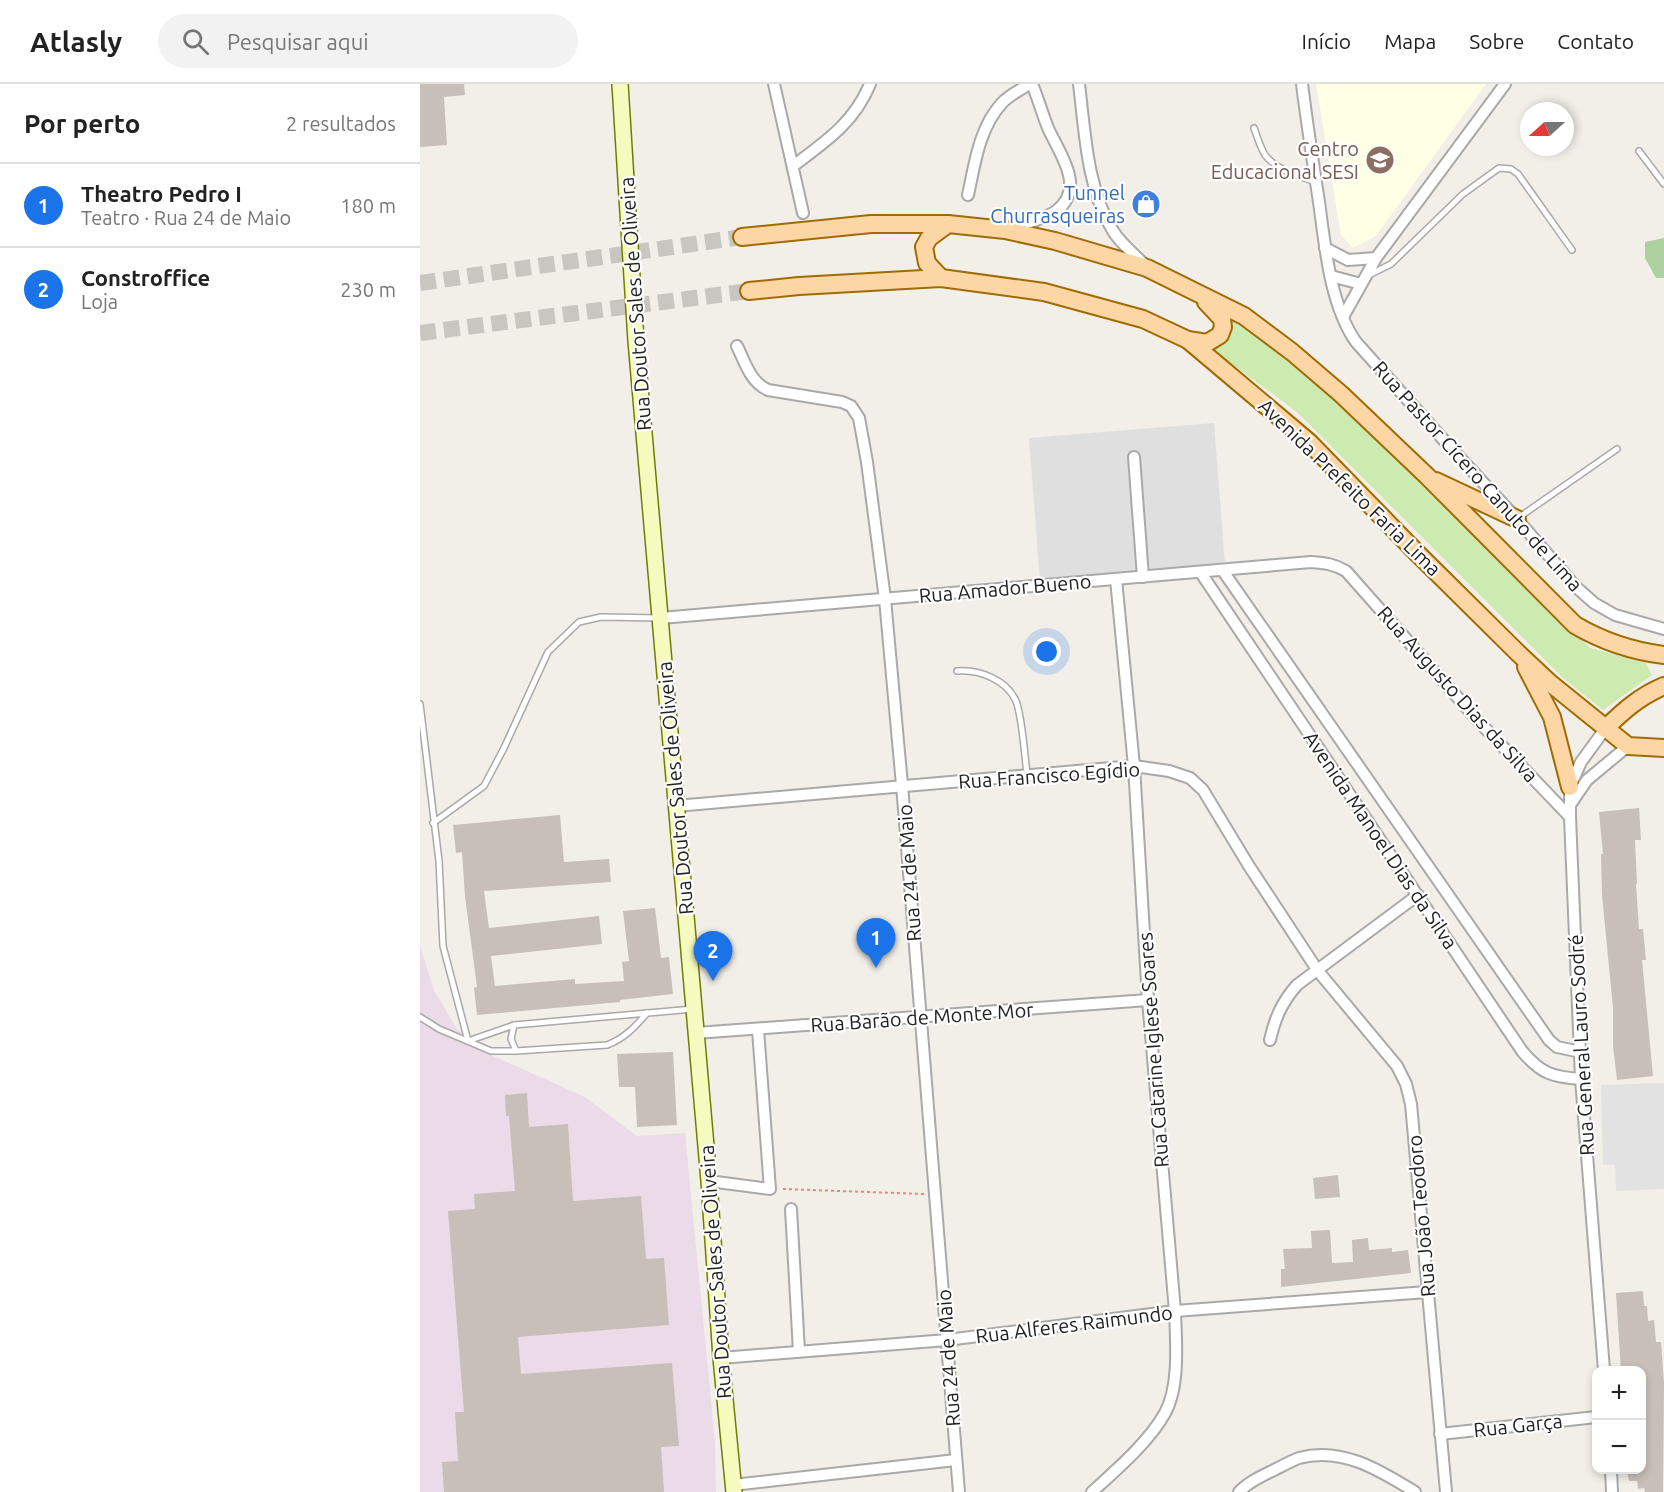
<!DOCTYPE html>
<html lang="pt">
<meta charset="utf-8">
<style>
body{margin:0;font-family:Ubuntu,sans-serif;background:#f2f2f2;color:#222}
.controls{position:absolute;right:18px;bottom:18px;display:grid;overflow:hidden;border-radius:12px;box-shadow:0 3px 9px #0003}
.controls button{width:54px;height:54px;display:grid;place-items:center;padding:0;border:0;border-bottom:2px solid #e0e0e0;background:#fff;color:#222;font:30px sans-serif}
.compass{position:absolute;left:1100px;top:18px;width:54px;height:54px;border-radius:50%;background:#fff;box-shadow:0 3px 9px #0003;rotate:249deg}
.you{position:absolute;left:627px;top:568px;width:21px;height:21px;margin:-15px;border:4px solid #fff;border-radius:50%;background:#1a73e8;box-shadow:0 0 0 9px #1a73e833}
.badge{display:grid;place-items:center;width:39px;height:39px;border-radius:50%;background:#1a73e8;color:#fff;font-size:20px;font-weight:700}
.pin{position:absolute;translate:-50% -50px;filter:drop-shadow(0 2px 3px #0008)}
.pin::after{content:'';position:absolute;top:32px;width:21px;height:18px;background:inherit;clip-path:polygon(0 0,100% 0,50% 100%)}
.list{margin:0;padding:0;list-style:none}
h2{display:flex;justify-content:space-between;align-items:center;height:78px;margin:0;padding:0 24px;font-size:26px}
h2 small{font-size:20px;font-weight:400;color:#767676}
.list li{display:grid;grid-template-columns:39px 1fr auto;gap:18px;align-items:center;box-sizing:border-box;height:84px;padding:0 24px;border-top:2px solid #e0e0e0}
.list b{display:block;font-size:22px;white-space:nowrap}
.list p{margin:0;font-size:20px;white-space:nowrap;color:#767676}
.list em{font-size:20px;font-style:normal;color:#767676}
.icon{flex:none;width:33px;height:33px;fill:none;stroke:currentColor;stroke-width:2;stroke-linecap:round;stroke-linejoin:round}
.map{position:relative;flex:none;width:1244px;height:1408px;overflow:hidden}
header{display:flex;align-items:center;gap:36px;box-sizing:border-box;height:84px;padding:0 30px;background:#fff;border-bottom:2px solid #e0e0e0}
header strong{font-size:28px}
nav{display:flex;gap:33px;margin-inline-start:auto;font-size:21px}
.search{width:420px;height:54px;background:#f2f2f2;display:flex;align-items:center;gap:15px;box-sizing:border-box;padding:0 21px;border-radius:33px;color:#767676;font-size:22px}
main{display:flex}
aside{flex:1;background:#fff}
.map>svg:first-child{display:block}
</style>
<header>
<strong>Atlasly</strong>
<div class="search"><svg class="icon" aria-label="search" viewBox="0 0 24 24"><circle cx="10" cy="10" r="6"/><path d="M15 15l6 6"/></svg>Pesquisar aqui</div>
<nav><a>Início</a><a>Mapa</a><a>Sobre</a><a>Contato</a></nav>
</header>
<main>
<aside>
<h2>Por perto<small>2 resultados</small></h2>
<ul class="list">
<li><span class="badge">1</span><div><b>Theatro Pedro I</b><p>Teatro · Rua 24 de Maio</p></div><em>180 m</em></li>
<li><span class="badge">2</span><div><b>Constroffice</b><p>Loja</p></div><em>230 m</em></li>
</ul>
</aside>
<div class="map">
<svg width="1244" height="1408" viewBox="0 0 1244 1408">
<rect width="100%" height="100%" fill="#f2efe9"/>
<polygon fill="#e0dfdf" points="794,339 805,482 620,496 609,354"/>
<polygon fill="#ebdbe8" points="0,862 14,906 37,945 62,967 165,1013 217,1052 265,1049 295,1358 296,1408 0,1408"/>
<polygon fill="#ffffe5" points="896,0 1066,0 956,152 933,164 921,151"/>
<polygon fill="#cdebb0" points="817,233 874,275 1170,564 1226,579 1232,591 1183,626 1142,593 877,328 820,286 788,265"/>
<polygon fill="#add19e" points="1244,154 1244,194 1236,194 1225,174 1225,158"/>
<polygon fill="#e2e2e2" points="1244,999 1244,1105 1196,1107 1195,1081 1183,1081 1181,1001"/>
<g fill="#c7bfb8">
<polygon points="0,0 44,0 45,11 24,13 27,61 0,63"/>
<polygon points="1219,724 1221,756 1215,756 1217,800 1216,800 1219,845 1223,845 1226,876 1222,876 1233,992 1197,996 1193,961 1193,924 1182,811 1181,770 1183,770 1179,728"/>
<polygon points="140,731 144,778 189,775 191,798 64,807 69,844 179,832 182,860 71,872 75,902 155,895 155,900 204,897 202,878 209,877 203,827 235,824 241,874 249,873 253,910 200,916 200,918 57,931 54,904 57,903 45,812 42,768 36,769 33,741"/>
<polygon points="253,968 257,1041 217,1043 215,1003 199,1003 197,970"/>
<polygon points="107,1009 109,1043 148,1040 153,1117 221,1112 226,1175 244,1174 249,1241 98,1253 101,1290 252,1279 259,1362 241,1363 244,1408 24,1408 22,1378 38,1377 35,1328 44,1328 28,1127 55,1125 54,1110 95,1107 89,1032 86,1032 85,1011"/>
<polygon points="918,1091 920,1113 895,1115 893,1094"/>
<polygon points="910,1146 912,1179 933,1178 932,1156 948,1154 949,1166 972,1164 972,1168 988,1166 991,1189 861,1203 861,1185 865,1185 863,1165 892,1164 891,1147"/>
<polygon points="1223,1207 1224,1222 1227,1222 1228,1237 1234,1236 1236,1258 1241,1258 1244,1299 1243,1408 1225,1408 1224,1404 1218,1405 1217,1397 1209,1397 1207,1386 1221,1386 1221,1361 1226,1360 1221,1330 1221,1287 1201,1287 1196,1209"/>
</g>
<g fill="none" stroke-linecap="round" stroke-linejoin="round">
<g stroke="#c8c6c1" stroke-width="16" stroke-dasharray="16 8" stroke-linecap="butt">
<polyline points="0,199 322,153"/>
<polyline points="0,249 329,207"/>
</g>
<g stroke="#a9a9a9" stroke-width="8">
<g id="service">
<path d="M834 44C837 52 840 63 845 71 856 86 879 92 896 98"/>
<polyline points="1219,67 1244,100"/>
<polyline points="947,192 971,180 1043,110 1079,84 1091,85 1098,90 1152,166"/>
<polyline points="1098,434 1197,365"/>
<path d="M537 587C559 585 587 596 596 617 602 632 605 673 607 691"/>
<polyline points="0,620 19,777 23,862 48,957"/>
<polyline points="13,739 64,702 84,664 128,568 159,538 181,533 240,534"/>
<path d="M0 933 19 945 71 967H96L187 961C205 954 215 943 227 929"/>
<polyline points="94,941 91,955 96,967"/>
<polyline points="48,957 94,941 273,925"/>
</g>
</g>
<g stroke="#a9a9a9" stroke-width="14">
<g id="minor">
<polyline points="354,0 383,129"/>
<path d="M659 0C665 49 667 105 693 147 701 160 715 171 725 181"/>
<path d="M882 0C887 39 893 79 899 118 905 162 910 221 936 258L1029 362 1097 435 1156 503 1174 519 1195 531 1244 545"/>
<path d="M373 82C405 58 434 39 450 0"/>
<path d="M548 111C555 79 559 44 582 19 589 11 601 6 609 0"/>
<path d="M588 145C601 140 626 135 636 127 667 104 639 69 628 44 622 29 618 14 612 0"/>
<polyline points="905,164 928,176 956,174"/>
<polyline points="911,192 941,200"/>
<polyline points="923,233 956,174 1085,0"/>
<path d="M317 262C325 278 330 298 348 306L422 318 431 322 439 334 447 378 465 515 482 701 539 1408"/>
<polyline points="714,373 723,493"/>
<polyline points="803,487 1129,956 1137,963 1161,968"/>
<path d="M781 489 1102 967C1121 990 1133 993 1161 995"/>
<path d="M241 534 891 478C905 479 914 480 926 487L1062 641 1150 733"/>
<polyline points="1150,721 1167,696 1208,662"/>
<polyline points="256,722 714,682 749,687 770,694 783,706 829,782 898,887 977,982 986,1000 991,1020 1026,1408"/>
<polyline points="276,949 728,916"/>
<path d="M850 956C855 934 862 918 877 901L998 811"/>
<polyline points="289,1097 350,1105 338,946"/>
<polyline points="371,1125 379,1267"/>
<polyline points="301,1274 527,1256 755,1227 1007,1208"/>
<polyline points="1184,1286 1161,995 1150,733 1150,703 1161,678 1185,645"/>
<polyline points="1020,1350 1176,1333"/>
<polyline points="1191,1386 1192,1408"/>
<polyline points="313,1401 536,1376"/>
<path d="M672 1408C696 1386 729 1358 745 1329 760 1302 756 1257 755 1227L728 916 714 682 696 495"/>
<path d="M819 1408C828 1398 842 1392 854 1386 862 1382 871 1377 879 1374 922 1362 961 1387 995 1408"/>
</g>
</g>
<g stroke="#707d05" stroke-width="18">
<polyline id="secondary" points="200,0 216,257 289,1097 301,1274 314,1408"/>
</g>
<g stroke="#a06b00" stroke-width="20">
<g id="primary">
<path d="M322 153 451 140H528L585 146 635 157 727 184 824 232 872 268 921 310 1007 392 1155 541C1184 558 1211 567 1244 571"/>
<polyline points="521,194 507,179 504,163 509,154 528,140"/>
<polyline points="329,207 379,202 521,194 624,208 723,235 768,256 889,358 997,469 1098,569 1130,599 1208,662 1244,664"/>
<polyline points="768,256 787,259 800,251 803,243 802,235 786,218"/>
<polyline points="1016,397 1097,435"/>
<polyline points="1106,583 1132,633 1150,703"/>
<path d="M1185 645C1203 627 1220 612 1244 602"/>
</g>
</g>
<polyline stroke="#fa8072" stroke-width="2" stroke-dasharray="3 3" stroke-linecap="butt" points="363,1105 504,1110"/>
<use href="#service" stroke="#fff" stroke-width="5"/>
<use href="#minor" stroke="#fff" stroke-width="10"/>
<use href="#secondary" stroke="#f7fabf" stroke-width="15"/>
<use href="#primary" stroke="#fcd6a4" stroke-width="16"/>
</g>
<defs>
<g id="school-disc" transform="scale(1.5)"><circle r="9.5" fill="#8d6e63" stroke="#fff"/><path d="M0-5L7-2L0 1L-7-2ZM-4 1L0 2.5L4 1V4Q0 6-4 4Z" fill="#fff"/></g>
<g id="shop-disc" transform="scale(1.5)"><circle r="9.5" fill="#3f7fe0" stroke="#fff"/><path d="M-5-2.5h2.3a2.7 3.5 0 0 1 5.4 0H5L5.5 6h-11ZM-1.5-2.5h3a1.5 2.3 0 0 0-3 0Z" fill="#fff"/></g>
</defs>
<g fill-rule="evenodd">
<use href="#school-disc" x="960" y="76"/>
<use href="#shop-disc" x="726" y="120"/>
</g>
<g text-anchor="middle" dominant-baseline="central" stroke-width="4.5" stroke-linejoin="round" paint-order="stroke">
<g font-size="20" fill="#785e54" stroke="#fff" text-anchor="end">
<text x="939" y="64">Centro<tspan x="939" dy="23">Educacional SESI</tspan></text>
</g>
<g font-size="20" fill="#366cbe" stroke="#fff" text-anchor="end">
<text x="705" y="108">Tunnel<tspan x="705" dy="23">Churrasqueiras</tspan></text>
</g>
<g font-size="20" fill="#222" stroke="#fff">
<text transform="translate(215 220) rotate(-94)">Rua Doutor Sales de Oliveira</text>
<text transform="translate(1058 392) rotate(48)">Rua Pastor Cícero Canuto de Lima</text>
<text transform="translate(930 403) rotate(44)">Avenida Prefeito Faria Lima</text>
<text transform="translate(585 504) rotate(-5)">Rua Amador Bueno</text>
<text transform="translate(1038 610) rotate(48)">Rua Augusto Dias da Silva</text>
<text transform="translate(629 691) rotate(-4)">Rua Francisco Egídio</text>
<text transform="translate(255 704) rotate(-95)">Rua Doutor Sales de Oliveira</text>
<text transform="translate(961 756) rotate(56)">Avenida Manoel Dias da Silva</text>
<text transform="translate(489 789) rotate(-94)">Rua 24 de Maio</text>
<text transform="translate(502 933) rotate(-4)">Rua Barão de Monte Mor</text>
<text transform="translate(1161 961) rotate(-93)">Rua General Lauro Sodré</text>
<text transform="translate(733 966) rotate(-94)">Rua Catarine Iglese Soares</text>
<text transform="translate(1001 1132) rotate(-95)">Rua João Teodoro</text>
<text transform="translate(295 1188) rotate(-94)">Rua Doutor Sales de Oliveira</text>
<text transform="translate(654 1240) rotate(-7)">Rua Alferes Raimundo</text>
<text transform="translate(528 1274) rotate(-94)">Rua 24 de Maio</text>
<text transform="translate(1098 1341) rotate(-6)">Rua Garça</text>
</g>
</g>
</svg>
<div class="controls">
<button>+</button>
<button>−</button>
</div>
<svg class="compass" viewBox="-18 -18 36 36"><path d="M0-13l5 13h-10z" fill="#e53935"/><path d="M0 13l5-13h-10z" fill="#767676"/></svg>
<div class="you"></div>
<div class="pin badge" style="left:456px;top:884px">1</div>
<div class="pin badge" style="left:293px;top:897px">2</div>
</div>
</main>
